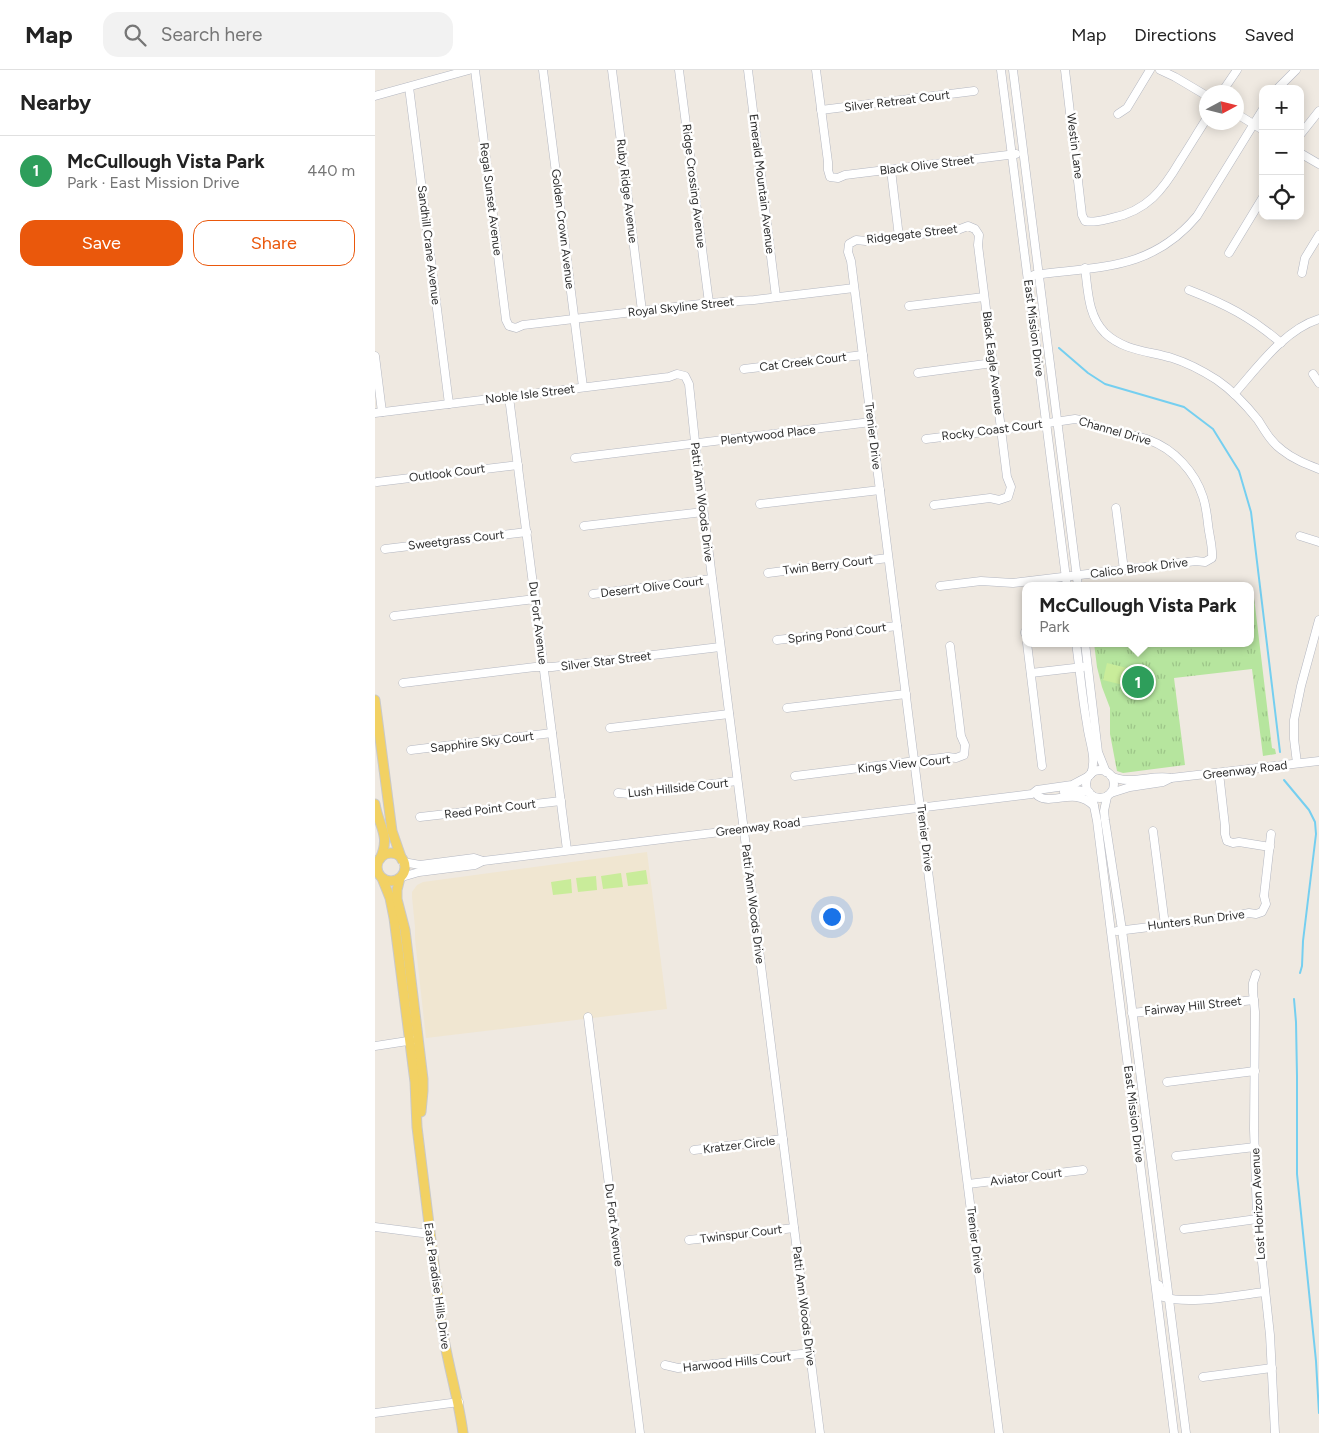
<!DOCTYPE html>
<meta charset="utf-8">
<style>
body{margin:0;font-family:Figtree,sans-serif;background:#f2f2f2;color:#222}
.controls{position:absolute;right:15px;top:15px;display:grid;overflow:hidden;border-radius:10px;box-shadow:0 2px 12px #0003}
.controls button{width:45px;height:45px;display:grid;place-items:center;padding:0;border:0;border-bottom:1px solid #e0e0e0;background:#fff;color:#222;font:25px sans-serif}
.compass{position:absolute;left:824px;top:15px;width:45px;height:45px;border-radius:50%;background:#fff;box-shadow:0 2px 12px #0003;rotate:83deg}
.you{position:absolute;left:456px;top:846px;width:18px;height:18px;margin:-12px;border:4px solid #fff;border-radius:50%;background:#1a73e8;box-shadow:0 0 0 8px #1a73e833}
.badge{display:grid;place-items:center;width:32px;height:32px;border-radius:50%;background:#ea580c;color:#fff;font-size:16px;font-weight:700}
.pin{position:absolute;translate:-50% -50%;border:2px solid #fff;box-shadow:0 1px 5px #0006}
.popup{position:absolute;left:647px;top:512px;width:232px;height:65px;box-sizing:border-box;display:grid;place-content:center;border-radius:10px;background:#fff;filter:drop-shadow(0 1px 4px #0005);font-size:16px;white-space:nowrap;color:#767676}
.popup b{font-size:19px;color:#222}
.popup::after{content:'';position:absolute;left:50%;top:100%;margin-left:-10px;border:10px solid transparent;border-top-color:#fff}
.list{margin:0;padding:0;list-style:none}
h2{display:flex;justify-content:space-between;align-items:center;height:65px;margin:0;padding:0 20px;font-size:21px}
h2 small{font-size:16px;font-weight:400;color:#767676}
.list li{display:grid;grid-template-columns:32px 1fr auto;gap:15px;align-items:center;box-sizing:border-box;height:70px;padding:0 20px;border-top:1px solid #e0e0e0}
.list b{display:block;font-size:19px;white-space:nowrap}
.list p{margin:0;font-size:16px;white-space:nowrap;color:#767676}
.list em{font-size:16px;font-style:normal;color:#767676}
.actions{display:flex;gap:10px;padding:15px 20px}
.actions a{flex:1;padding:11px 0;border:1px solid #ea580c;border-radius:15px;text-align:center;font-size:18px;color:#ea580c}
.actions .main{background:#ea580c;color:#fff}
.icon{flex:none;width:28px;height:28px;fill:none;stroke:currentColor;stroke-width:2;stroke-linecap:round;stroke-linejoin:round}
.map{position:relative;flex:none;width:944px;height:1363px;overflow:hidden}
header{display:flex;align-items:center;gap:30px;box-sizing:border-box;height:70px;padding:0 25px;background:#fff;border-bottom:1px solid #e0e0e0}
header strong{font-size:24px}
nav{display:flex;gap:28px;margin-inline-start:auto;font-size:18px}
.search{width:350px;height:45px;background:#f2f2f2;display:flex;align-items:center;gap:12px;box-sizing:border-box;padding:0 18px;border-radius:15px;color:#767676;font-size:19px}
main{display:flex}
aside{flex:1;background:#fff}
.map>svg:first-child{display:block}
</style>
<header>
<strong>Map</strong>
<div class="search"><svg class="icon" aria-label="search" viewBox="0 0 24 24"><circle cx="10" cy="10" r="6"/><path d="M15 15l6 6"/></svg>Search here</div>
<nav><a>Map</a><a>Directions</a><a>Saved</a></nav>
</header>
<main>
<aside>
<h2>Nearby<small></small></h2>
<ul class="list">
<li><span class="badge" style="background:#2e9e5b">1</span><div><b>McCullough Vista Park</b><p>Park · East Mission Drive</p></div><em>440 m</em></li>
</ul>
<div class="actions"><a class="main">Save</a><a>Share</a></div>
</aside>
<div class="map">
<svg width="944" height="1363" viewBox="0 0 944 1363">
<defs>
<pattern id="park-tufts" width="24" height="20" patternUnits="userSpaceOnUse" patternTransform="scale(1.25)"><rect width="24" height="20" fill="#b6e59e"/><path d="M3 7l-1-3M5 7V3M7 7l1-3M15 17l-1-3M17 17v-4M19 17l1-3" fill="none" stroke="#9dc588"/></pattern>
</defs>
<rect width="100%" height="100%" fill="#efe9e1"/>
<polygon fill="#f0e6d1" points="272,782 292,939 51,968 40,869 40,857 37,827 37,822 42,815 48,812"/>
<polygon fill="url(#park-tufts)" points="878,519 897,678 900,679 901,684 888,686 877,599 799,608 810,695 748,703 742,701 735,664 735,638 727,617 722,597 719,573 876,573 876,520"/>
<g fill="#c9ec9a">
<polygon points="732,593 760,600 756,617 728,610"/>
<polygon points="271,800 273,814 253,816 251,803"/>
<polygon points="246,803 248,817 228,819 226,806"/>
<polygon points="221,806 222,820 203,822 201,808"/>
<polygon points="196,809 197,823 178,825 176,812"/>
</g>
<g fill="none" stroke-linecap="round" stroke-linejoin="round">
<g stroke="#75cff0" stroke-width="2">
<polyline points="684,278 713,303 730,314 809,337 838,359 864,401 876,442 905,682"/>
<polyline points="909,710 934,740 940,752 941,764 928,871 927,896 925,903"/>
<polyline points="919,929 921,952 922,1006 922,1104 941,1291 944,1343"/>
</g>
<g stroke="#b4b7c1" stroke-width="9">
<g id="minor">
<polyline points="100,0 131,250 134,256 141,258 148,255 334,233 379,230 479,218"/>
<polyline points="168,0 208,317"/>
<polyline points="237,0 267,241"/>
<polyline points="304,0 334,233"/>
<polyline points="373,0 401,227"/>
<polyline points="441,0 453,92 453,100 455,107 463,108 470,105 641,84"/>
<polyline points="626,0 692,516"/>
<polyline points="638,0 703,516"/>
<path d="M690 0 707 145 710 151C719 153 728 150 737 148 772 141 788 120 805 91 814 77 823 62 832 48"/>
<polyline points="785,0 800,7 832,26"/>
<polyline points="34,17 74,334"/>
<polyline points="902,19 921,0"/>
<polyline points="847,22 862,0"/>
<polyline points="0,26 94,0"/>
<polyline points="446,40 599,21"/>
<polyline points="743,44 752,38 775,0"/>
<polyline points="862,44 888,60"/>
<polyline points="925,65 944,41"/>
<polyline points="925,83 944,94"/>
<polyline points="516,100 524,167"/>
<polyline points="854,183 888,127"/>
<path d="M710 198C713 221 713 246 730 263 749 281 774 281 797 288 813 293 828 301 842 310 858 321 871 335 883 350 890 361 896 372 907 380 918 389 931 394 944 399"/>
<polyline points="927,203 930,188 944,165"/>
<path d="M659 205C724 196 776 201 822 146L888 39"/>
<path d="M814 220C850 234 876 247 906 273"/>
<polyline points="534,236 609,227"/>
<polyline points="0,286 7,342"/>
<polyline points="369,299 488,285"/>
<polyline points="543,303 618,293"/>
<polyline points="938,304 944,313"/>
<path d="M859 324C882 298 910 259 944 249"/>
<polyline points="134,327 192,780"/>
<polyline points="0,343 294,307 302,304 310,306 314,314 321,381 445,1363"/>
<path d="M551 369 633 359 700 349C712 351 724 358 736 361 749 365 762 365 774 370 799 379 820 402 828 427 831 436 832 445 833 454 834 465 838 477 837 488L830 492 821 491 638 513 606 511 565 516"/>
<polyline points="200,388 496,352"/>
<polyline points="2,412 143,395"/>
<polyline points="385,434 505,420"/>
<polyline points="559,435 615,428 624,430 633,427 636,417 632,407 603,175 604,165 600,159 593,156 585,159 491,171 481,170 474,174 473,182 476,191 624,1363"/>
<polyline points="741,438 749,500"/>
<polyline points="209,456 328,442"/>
<polyline points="925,466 944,472"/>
<polyline points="10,479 152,462"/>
<polyline points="393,503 513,488"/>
<polyline points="218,524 337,509"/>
<polyline points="19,546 160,529"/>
<polyline points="650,562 650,563"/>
<polyline points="402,570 522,556"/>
<polyline points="652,573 667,696"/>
<path d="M701 573C705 600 707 627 712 654 714 672 722 687 716 704"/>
<polyline points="710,573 723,682 731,702"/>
<polyline points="656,603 708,597"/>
<polyline points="28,613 160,597 177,597 345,577"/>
<polyline points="412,638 531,624"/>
<polyline points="235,658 354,644"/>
<polyline points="36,680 177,663"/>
<polyline points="922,693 919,669 919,650 926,616 944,550"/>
<circle cx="725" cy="714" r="14"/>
<polyline points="844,703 850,756 850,764 852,771 858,773 864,772 895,777"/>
<polyline points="420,706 573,687 581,688 589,685 590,675 586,666 575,576"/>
<path d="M736 706C755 716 776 704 796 708L944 691"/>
<polyline points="689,722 701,720 714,722"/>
<polyline points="243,723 255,724 362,711"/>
<polyline points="736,723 755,717 788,712 796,708"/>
<path d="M663 726C678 736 699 716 719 736"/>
<polyline points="717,726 722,751 799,1363"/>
<polyline points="732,727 729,741 730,750 747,860 811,1363"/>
<polyline points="45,747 186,731"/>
<polyline points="778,761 790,855"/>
<polyline points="28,792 45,795 99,788 108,791"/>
<polyline points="27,807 44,802 100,795 108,791 657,724 662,720 697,715 714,706"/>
<polyline points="742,861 848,848 874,843 881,844 887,842 891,834 889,826 896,764"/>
<polyline points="881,904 878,913 878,922 880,942 879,1059 882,1146 895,1265 900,1363"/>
<polyline points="757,943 879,930"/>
<polyline points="213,947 265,1363"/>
<polyline points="0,976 39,970"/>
<polyline points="792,1012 880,1001"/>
<polyline points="319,1080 408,1069"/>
<polyline points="801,1086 880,1077"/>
<polyline points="593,1114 708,1100"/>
<polyline points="0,1157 55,1164"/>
<polyline points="809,1159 882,1149"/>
<polyline points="314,1170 419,1158"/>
<path d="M784 1215 788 1227C816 1235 861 1225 890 1222"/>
<polyline points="290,1295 303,1298 435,1283"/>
<polyline points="828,1307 897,1298"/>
<polyline points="0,1343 84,1332"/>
</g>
</g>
<g stroke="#c9c9c9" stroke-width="11">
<g id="major">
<polyline points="0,630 17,761 27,790"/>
<path d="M0 734C4 758 16 765 5 789"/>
<circle cx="16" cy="797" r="14"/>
<path d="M7 808 15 828 19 848 40 1012 42 1057 66 1251C71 1289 83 1325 88 1363"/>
<polyline points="25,808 22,820 22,829 30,860 48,1009 48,1021 46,1042"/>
</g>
</g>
<use href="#minor" stroke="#fff" stroke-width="8"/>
<use href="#major" stroke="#f2d163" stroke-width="9"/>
</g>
<g text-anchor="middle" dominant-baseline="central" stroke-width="5" stroke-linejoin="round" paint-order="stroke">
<g font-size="12" fill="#2e2e2e" stroke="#fff">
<text transform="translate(522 31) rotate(-7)">Silver Retreat Court</text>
<text transform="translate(700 76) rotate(83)">Westin Lane</text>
<text transform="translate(552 95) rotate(-7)">Black Olive Street</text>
<text transform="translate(387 114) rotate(83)">Emerald Mountain Avenue</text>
<text transform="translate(319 116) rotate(83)">Ridge Crossing Avenue</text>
<text transform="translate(252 121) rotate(83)">Ruby Ridge Avenue</text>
<text transform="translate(116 129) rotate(83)">Regal Sunset Avenue</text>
<text transform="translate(188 159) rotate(83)">Golden Crown Avenue</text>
<text transform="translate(537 164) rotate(-7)">Ridgegate Street</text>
<text transform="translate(54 175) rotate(83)">Sandhill Crane Avenue</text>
<text transform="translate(306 237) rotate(-6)">Royal Skyline Street</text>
<text transform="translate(659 258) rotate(83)">East Mission Drive</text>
<text transform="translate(428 292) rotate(-7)">Cat Creek Court</text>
<text transform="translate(618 293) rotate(83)">Black Eagle Avenue</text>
<text transform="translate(155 324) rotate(-7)">Noble Isle Street</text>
<text transform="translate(617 360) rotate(-7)">Rocky Coast Court</text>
<text transform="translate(740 361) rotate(16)">Channel Drive</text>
<text transform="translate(393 365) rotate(-7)">Plentywood Place</text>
<text transform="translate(498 366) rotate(83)">Trenier Drive</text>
<text transform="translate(72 403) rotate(-7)">Outlook Court</text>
<text transform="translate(327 432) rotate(83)">Patti Ann Woods Drive</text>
<text transform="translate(81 470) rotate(-7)">Sweetgrass Court</text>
<text transform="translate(453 495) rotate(-7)">Twin Berry Court</text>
<text transform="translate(764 498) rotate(-7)">Calico Brook Drive</text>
<text transform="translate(277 517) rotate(-7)">Deserrt Olive Court</text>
<text transform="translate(163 553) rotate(83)">Du Fort Avenue</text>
<text transform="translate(462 563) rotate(-7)">Spring Pond Court</text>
<text transform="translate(231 591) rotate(-7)">Silver Star Street</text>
<text transform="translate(107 672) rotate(-7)">Sapphire Sky Court</text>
<text transform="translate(529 694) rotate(-6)">Kings View Court</text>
<text transform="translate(870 700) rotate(-7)">Greenway Road</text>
<text transform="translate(303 718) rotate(-6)">Lush Hillside Court</text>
<text transform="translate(115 739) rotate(-7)">Reed Point Court</text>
<text transform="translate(383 757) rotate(-7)">Greenway Road</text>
<text transform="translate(550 768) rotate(83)">Trenier Drive</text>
<text transform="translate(378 834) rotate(83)">Patti Ann Woods Drive</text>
<text transform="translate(821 850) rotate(-7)">Hunters Run Drive</text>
<text transform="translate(818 936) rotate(-6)">Fairway Hill Street</text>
<text transform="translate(759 1044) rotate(83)">East Mission Drive</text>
<text transform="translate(364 1075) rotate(-7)">Kratzer Circle</text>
<text transform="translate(651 1107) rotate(-7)">Aviator Court</text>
<text transform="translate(883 1134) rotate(-93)">Lost Horizon Avenue</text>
<text transform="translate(239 1155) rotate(83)">Du Fort Avenue</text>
<text transform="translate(366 1164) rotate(-7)">Twinspur Court</text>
<text transform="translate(600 1170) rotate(83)">Trenier Drive</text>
<text transform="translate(62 1216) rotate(82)">East Paradise Hills Drive</text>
<text transform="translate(429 1236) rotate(83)">Patti Ann Woods Drive</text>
<text transform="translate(362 1292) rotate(-6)">Harwood Hills Court</text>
</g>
</g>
</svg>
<div class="controls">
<button>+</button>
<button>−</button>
<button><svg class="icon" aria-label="locate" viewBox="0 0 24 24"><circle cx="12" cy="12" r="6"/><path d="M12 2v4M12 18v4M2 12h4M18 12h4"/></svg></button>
</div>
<svg class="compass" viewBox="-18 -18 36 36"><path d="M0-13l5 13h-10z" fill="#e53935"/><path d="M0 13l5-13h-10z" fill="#767676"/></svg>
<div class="you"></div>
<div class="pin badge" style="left:763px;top:612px;background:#2e9e5b">1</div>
<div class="popup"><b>McCullough Vista Park</b>Park</div>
</div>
</main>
